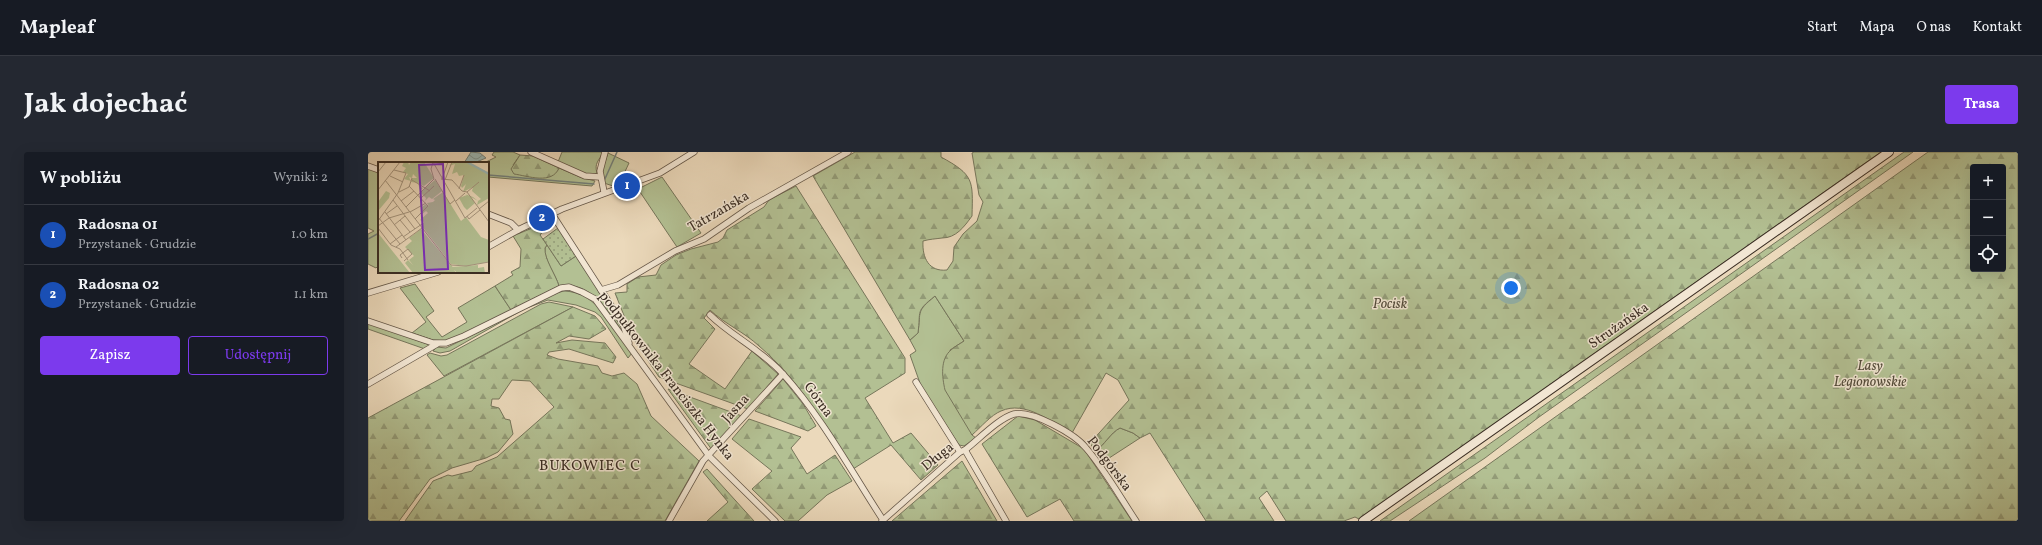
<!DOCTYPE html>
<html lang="pl">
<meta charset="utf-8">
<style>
body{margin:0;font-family:Vollkorn,serif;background:#242831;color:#f1f3f6}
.controls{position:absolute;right:12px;top:12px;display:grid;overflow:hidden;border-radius:4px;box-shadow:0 4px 16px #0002}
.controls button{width:36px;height:36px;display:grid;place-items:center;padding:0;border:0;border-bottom:1px solid #363941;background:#171b24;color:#f1f3f6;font:20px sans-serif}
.you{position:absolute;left:1143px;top:136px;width:14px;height:14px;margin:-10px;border:3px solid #fff;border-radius:50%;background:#1a73e8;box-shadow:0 0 0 6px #1a73e833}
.badge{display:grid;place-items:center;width:26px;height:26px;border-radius:50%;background:#7c3aed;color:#fff;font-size:13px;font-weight:700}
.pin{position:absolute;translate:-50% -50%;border:2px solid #fff;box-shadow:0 1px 4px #0006}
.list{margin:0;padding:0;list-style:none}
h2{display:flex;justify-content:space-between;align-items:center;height:52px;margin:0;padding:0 16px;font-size:17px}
h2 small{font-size:13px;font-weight:400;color:#9ea1a6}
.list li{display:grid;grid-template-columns:26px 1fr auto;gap:12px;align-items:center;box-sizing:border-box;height:60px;padding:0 16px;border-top:1px solid #363941}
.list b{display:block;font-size:15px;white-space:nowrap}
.list p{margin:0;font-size:13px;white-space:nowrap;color:#9ea1a6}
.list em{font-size:13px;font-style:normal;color:#9ea1a6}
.actions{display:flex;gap:8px;padding:12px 16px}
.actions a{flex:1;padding:9px 0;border:1px solid #7c3aed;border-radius:4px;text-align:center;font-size:14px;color:#7c3aed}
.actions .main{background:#7c3aed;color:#fff}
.icon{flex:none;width:22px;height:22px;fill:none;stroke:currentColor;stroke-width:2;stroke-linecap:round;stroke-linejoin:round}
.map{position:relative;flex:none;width:1650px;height:369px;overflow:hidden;border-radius:4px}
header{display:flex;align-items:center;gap:24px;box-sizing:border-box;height:56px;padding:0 20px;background:#171b24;border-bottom:1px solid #363941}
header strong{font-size:19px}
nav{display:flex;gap:22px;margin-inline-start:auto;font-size:14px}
.intro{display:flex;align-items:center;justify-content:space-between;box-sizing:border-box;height:96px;padding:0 24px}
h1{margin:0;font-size:28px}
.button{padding:10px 18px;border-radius:4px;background:#7c3aed;color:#fff;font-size:14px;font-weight:700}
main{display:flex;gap:24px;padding:0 24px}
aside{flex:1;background:#171b24;border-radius:4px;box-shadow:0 4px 16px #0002}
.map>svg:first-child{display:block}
</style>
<header>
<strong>Mapleaf</strong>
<nav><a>Start</a><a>Mapa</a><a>O nas</a><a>Kontakt</a></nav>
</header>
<div class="intro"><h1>Jak dojechać</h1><a class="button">Trasa</a></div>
<main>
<aside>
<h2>W pobliżu<small>Wyniki: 2</small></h2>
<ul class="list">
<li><span class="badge" style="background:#1a4fb4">1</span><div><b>Radosna 01</b><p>Przystanek · Grudzie</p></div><em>1.0 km</em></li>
<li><span class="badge" style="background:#1a4fb4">2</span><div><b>Radosna 02</b><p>Przystanek · Grudzie</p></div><em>1.1 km</em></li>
</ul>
<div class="actions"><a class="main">Zapisz</a><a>Udostępnij</a></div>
</aside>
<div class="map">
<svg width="1650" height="369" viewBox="0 0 1650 369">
<defs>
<pattern id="forest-firs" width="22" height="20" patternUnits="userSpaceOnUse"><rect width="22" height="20" fill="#b3c093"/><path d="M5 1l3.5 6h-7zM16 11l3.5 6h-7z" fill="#939c78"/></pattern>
<pattern id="park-dots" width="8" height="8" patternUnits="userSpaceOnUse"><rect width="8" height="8" fill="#b3c093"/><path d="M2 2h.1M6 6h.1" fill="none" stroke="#939c78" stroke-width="1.8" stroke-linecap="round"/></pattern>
<pattern id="water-waves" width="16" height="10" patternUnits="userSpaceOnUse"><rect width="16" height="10" fill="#9bb9b8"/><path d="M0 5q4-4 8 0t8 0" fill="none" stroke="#7f9795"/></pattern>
</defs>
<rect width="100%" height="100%" fill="#ebd9bb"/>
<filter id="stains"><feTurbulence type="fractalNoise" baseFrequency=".005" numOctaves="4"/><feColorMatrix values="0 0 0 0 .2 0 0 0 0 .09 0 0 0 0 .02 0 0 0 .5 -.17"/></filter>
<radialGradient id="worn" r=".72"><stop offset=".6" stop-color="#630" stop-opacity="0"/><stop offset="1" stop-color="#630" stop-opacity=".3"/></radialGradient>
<g fill="#b3c093" stroke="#76765b">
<polygon points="126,0 145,0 152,3 145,13 189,19 191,16 212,25 227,29 224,34 120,25 120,11 116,11 128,5 124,3"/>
<path d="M194 0H235C231 9 226 11 229 21L223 24 190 10Z"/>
<polygon points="240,1 261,11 254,26 259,29 245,34 236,31 234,19"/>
<polygon points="0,16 11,20 11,113 8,116 0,112 0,82 6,79 0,76"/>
<polygon points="294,25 333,81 309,95 270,37"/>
<path d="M179 93 193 114 208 104 252 170 256 182C239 158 224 129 191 134 188 123 175 106 177 96Z"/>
<polygon points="47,132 66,159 58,165 74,185 99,170 90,156 127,134 143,158 80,189 65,188 44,181 58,170 32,136"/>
<path d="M196 139C229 140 247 176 264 201L260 206 233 165 227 160 208 153 180 148 156 157 82 199 72 201 65 199 69 195 78 196 188 141Z"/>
<path d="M567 144 596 189 582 198 604 283 608 286 596 294 591 293 553 234 542 203 548 199 542 188 550 181C553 158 548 160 567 144Z"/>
<polygon points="181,150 205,155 76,224 59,203 62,201 73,204 79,203 173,152"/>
<polygon points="0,171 8,173 62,193 57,197 0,177"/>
<path d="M752 276 765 281 772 286 735 310 727 299C737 293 742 281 752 276Z"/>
</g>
<g fill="url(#forest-firs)" stroke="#76765b" fill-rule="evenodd">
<path d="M487 0H573V5C606 23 605 28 604 64 596 75 588 86 574 86 567 87 562 87 555 89 554 106 561 120 579 118L585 109 586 95 595 82 609 69 615 50 611 43 604 1 606 0H1513L991 367 987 365 976 369H918L899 339 891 346 906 369H838L782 281 772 286 765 281 752 276C742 281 737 293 727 299L722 291 761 248 750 228 738 221 704 281C683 270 657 248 633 259 623 263 613 275 604 283L577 238C574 225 572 207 583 198 587 194 592 192 596 189L567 144C547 160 553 158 550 181L542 188 445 24Z"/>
<polygon points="1536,0 1545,0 1171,265 1117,306 1022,369 1012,369"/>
<path d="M1560 0H1650V369H1041ZM1605 15H1635V117H1605Z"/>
<path d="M152 3 165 4 191 16C184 33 160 24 146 22L143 17Z"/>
<path d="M428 34 537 206V221L497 246 525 291 543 281 570 313 553 328 523 293 485 317C457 273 431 228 391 194 376 180 357 172 342 158L336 166 347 177 321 212 357 237 384 199 410 222 380 257 291 225 265 186 247 141 259 140V132L270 125 288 123 293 113 308 103 323 97 350 90 355 86 359 78 396 55 401 48Z"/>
<path d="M174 72 177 77 172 83 179 93 177 96C176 107 188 123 191 134L143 158 127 134 145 123 143 120 152 115 153 97 145 84Z"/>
<polygon points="205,155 227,164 238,177 221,187 201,184 188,191 204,188 237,191 248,205 245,211 201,197 181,200 179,203 190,207 230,214 234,221 244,224 256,221 269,232 283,264 331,309 297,369 37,369 65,329 80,323 84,324 104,319 108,314 129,305 186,255 162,229 144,228 131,247 124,247 123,254 131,256 137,267 142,268 145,282 130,300 118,306 84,316 62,327 31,369 0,369 0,266"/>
<polygon points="415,227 435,252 448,274 440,279 387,259"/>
<polygon points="300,237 374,264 344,298"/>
<polygon points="650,264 667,268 716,297 764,369 706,369 692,347 659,365 614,292"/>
<polygon points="381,267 433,285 423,296 439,322 467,303 484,329 459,343 430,369 417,369 384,337 404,319 364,287"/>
<polygon points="594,309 629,369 524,369"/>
<polygon points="339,317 386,369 339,369 360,350 335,320"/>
</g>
<polygon fill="url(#park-dots)" stroke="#76765b" points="190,76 208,104 193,114 175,87"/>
<polygon fill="url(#water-waves)" stroke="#74817c" points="103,0 112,1 118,6 106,11 96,11"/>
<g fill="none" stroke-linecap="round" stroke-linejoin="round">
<g stroke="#74817c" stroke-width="1.5">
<polyline points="120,23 226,32"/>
<polyline points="236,29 249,0"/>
<polyline points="0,87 11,81"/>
</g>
<g stroke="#665849" stroke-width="7">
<g id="minor">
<polyline points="163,0 217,24 232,25"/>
<polyline points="0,14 11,18"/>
<polyline points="236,40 232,19 237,0"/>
<polyline points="120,62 143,71 150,78"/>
<polyline points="184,62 255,172 261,191"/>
<polyline points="120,95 150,78 194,57 292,21 326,0"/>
<polyline points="233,138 250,133 307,99 336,87 381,56 480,0"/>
<polyline points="0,141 70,120"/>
<path d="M342 163C365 185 392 197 415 222 454 265 483 319 515 368"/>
<polyline points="0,169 65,191 78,191 96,184 193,136 201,135 214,140 227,147 341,304 407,369"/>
<polyline points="548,230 592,300"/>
<polyline points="0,232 69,192"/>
<polyline points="597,298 638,369"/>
<polyline points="301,369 335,309 415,222"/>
<path d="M514 369 592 300 597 298C610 288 631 266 646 262 664 258 707 282 718 296 737 318 752 345 768 369"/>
</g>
</g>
<g stroke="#3a2d23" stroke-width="10">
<polyline id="secondary" points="995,369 1521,0"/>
</g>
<use href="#minor" stroke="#f2e6d3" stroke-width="5.5"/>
<use href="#secondary" stroke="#f2e6d3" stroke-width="8"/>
</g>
<g text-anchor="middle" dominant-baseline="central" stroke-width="3" stroke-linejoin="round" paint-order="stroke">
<g font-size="14" fill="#3a2d23" stroke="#f2e6d3">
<text transform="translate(351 60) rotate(-30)">Tatrzańska</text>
<text transform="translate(1251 174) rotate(-35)">Strużańska</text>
<text transform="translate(298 224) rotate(52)">podpułkownika Franciszka Hynka</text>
<text transform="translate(450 248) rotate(54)">Górna</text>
<text transform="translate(368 257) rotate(-48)">Jasna</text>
<text transform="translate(570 305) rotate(-39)">Długa</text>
<text transform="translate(741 312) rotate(53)">Podgórska</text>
</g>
<g font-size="14" font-style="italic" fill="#524a39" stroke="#f2e6d3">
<text x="1022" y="152">Pocisk</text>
<text x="1502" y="214">Lasy<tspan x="1502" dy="16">Legionowskie</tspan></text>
</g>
<g font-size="15" letter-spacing="1" fill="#3a2d23" stroke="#f2e6d3">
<text x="222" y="314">BUKOWIEC C</text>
</g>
</g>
<g transform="translate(10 10)">
<rect width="111" height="111" fill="#ebd9bb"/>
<path d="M75 0H90L109 10 111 9V36L99 43 100 39 93 35 97 41 89 48 86 45 81 36 89 33 87 32 95 35 100 39 103 37 94 29 95 25 85 30 88 22 84 26 83 24 86 13 81 14 79 10 74 12 77 2 71 4Z" fill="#b3c093"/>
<path d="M26 0H30L31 3 33 0H46L56 16 46 24 42 22 44 26 46 25 42 29 40 21 33 20 34 16H39L35 12 34 16 31 15 33 19 26 17 30 12 25 10 28 6 24 4ZM57 18 64 29 54 37 51 35 47 39 48 36 42 30ZM8 29 12 31 11 36 0 49V40ZM65 30 83 59 88 55 103 75 111 78V100L88 104 73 102 43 63 46 60 42 58 50 51 48 49 44 52V45L48 42 51 44 49 41 55 40 57 38 55 37ZM43 67 74 104 78 111H35L27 101 30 98 35 103 31 98 36 94 27 85 34 79 31 76ZM0 71 32 111H0ZM100 103V106L106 105 107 111H79L74 105Z" fill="#b3c093"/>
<path fill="none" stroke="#9bb9b8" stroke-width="2" d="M89 0 111 12"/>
<path fill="none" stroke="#a4947e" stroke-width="1" d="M55 0 87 56 99 46M0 10 8 0M12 14 25 20M57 17 72 42 77 38M63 17 74 18 84 29 89 30 111 60M64 17 70 0M7 18 73 103 88 104 111 100M34 18 52 29M67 18 74 0M31 24 50 44 37 57M81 27 86 13M0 28 22 0M21 30 31 25 34 16M89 30 101 20M43 36 56 24M15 38 37 67M23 39 36 29M78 39 87 31M28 45 56 17 53 7 55 0M101 47 111 39M7 50 28 78M32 50 48 41M8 52 19 44M89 54 91 57 102 48M0 55 22 82M22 58 32 70M0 59 20 31 28 11 16 8M16 63 27 54M0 64 11 56 31 50M0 66 13 83 22 87 30 98M25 75 44 62M12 82 24 73M18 85 44 66M24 96 22 93 30 87 34 92 26 99"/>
<path fill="#7b2cbf" fill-opacity="0.15" stroke="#7b2cbf" stroke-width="2" d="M65 2 70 107 47 108 41 3Z"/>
<rect width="111" height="111" fill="none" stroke="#3a2d23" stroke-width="2"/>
</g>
<rect width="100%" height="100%" filter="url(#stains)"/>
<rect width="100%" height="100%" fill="url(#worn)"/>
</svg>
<div class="controls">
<button>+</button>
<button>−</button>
<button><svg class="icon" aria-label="locate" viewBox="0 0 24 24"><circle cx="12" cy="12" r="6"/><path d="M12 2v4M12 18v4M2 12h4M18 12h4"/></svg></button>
</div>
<div class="you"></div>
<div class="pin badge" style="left:259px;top:34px;background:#1a4fb4">1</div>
<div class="pin badge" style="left:174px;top:66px;background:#1a4fb4">2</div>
</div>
</main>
